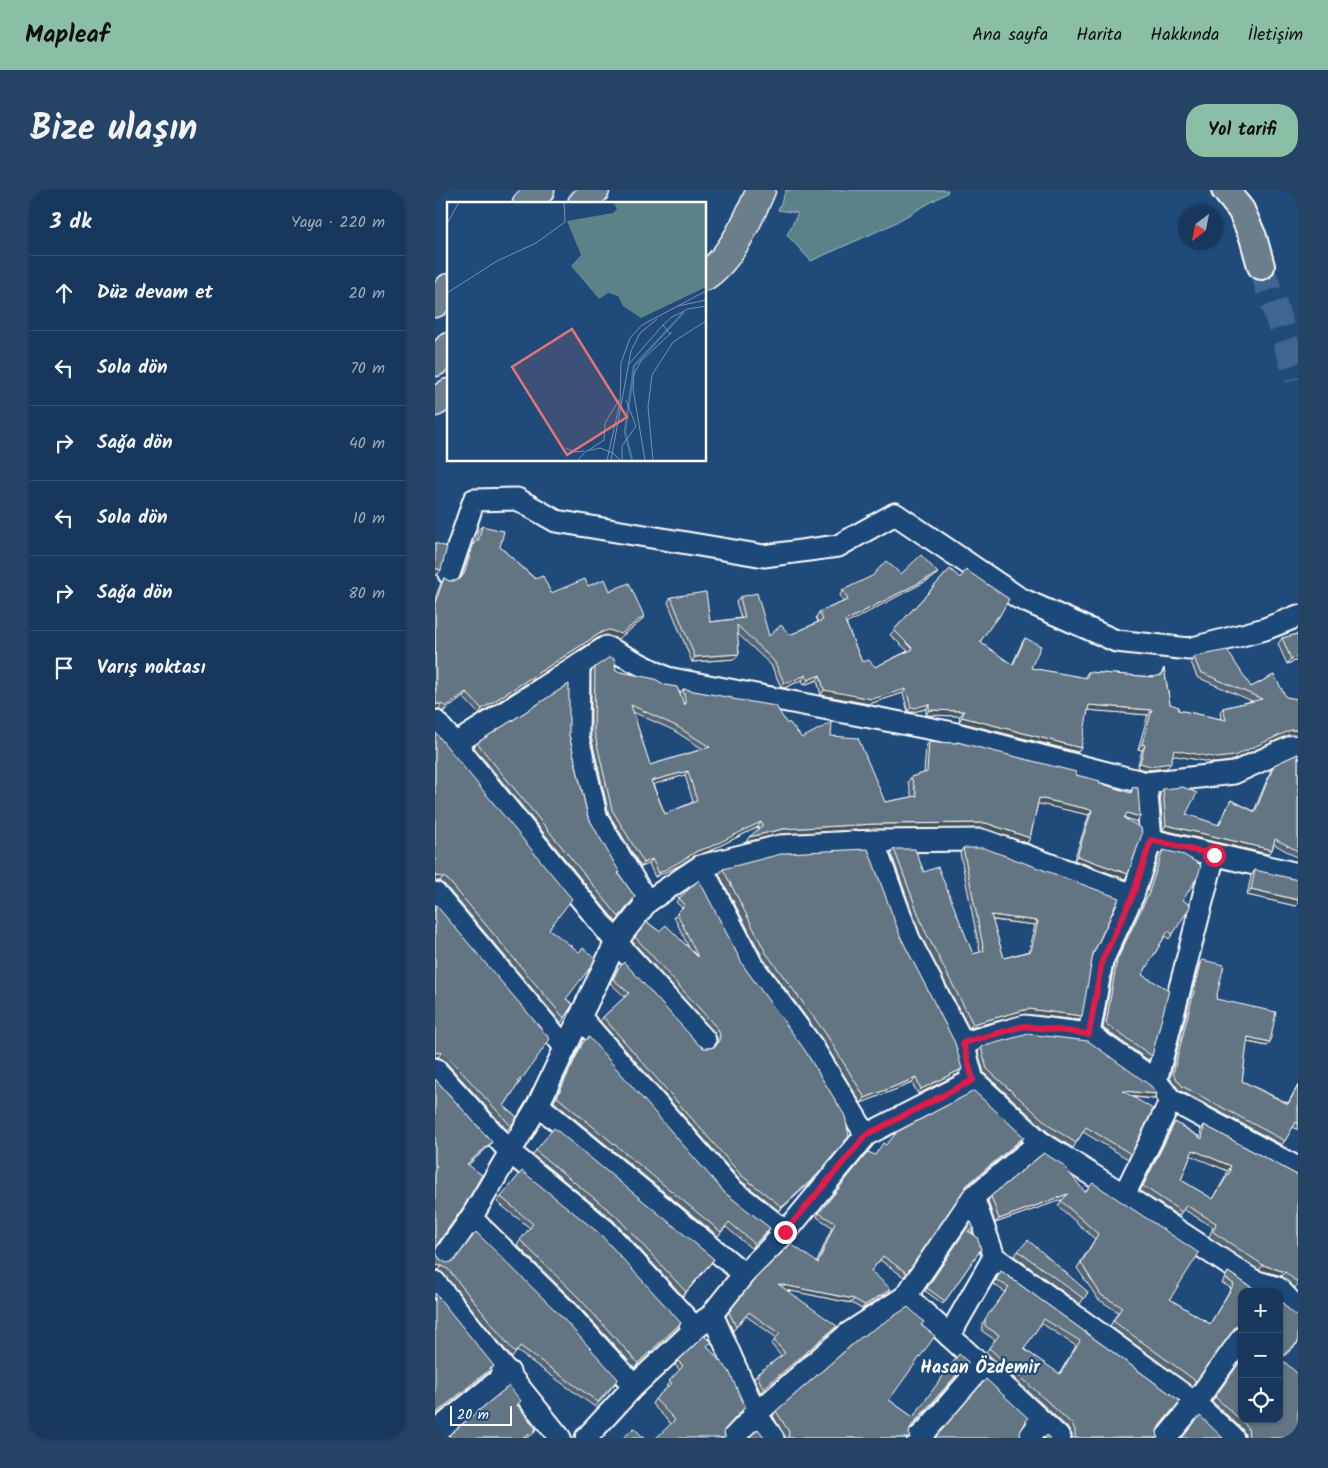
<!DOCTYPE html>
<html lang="tr">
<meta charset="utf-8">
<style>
body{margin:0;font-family:Kalam,sans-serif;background:#244365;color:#f1f3f6}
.controls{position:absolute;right:15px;bottom:15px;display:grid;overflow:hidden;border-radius:10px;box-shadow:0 1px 4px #0004}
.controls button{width:45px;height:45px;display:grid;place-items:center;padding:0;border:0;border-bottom:1px solid #365272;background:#17385c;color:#f1f3f6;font:25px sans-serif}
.compass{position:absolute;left:743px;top:15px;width:45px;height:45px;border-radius:50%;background:#17385c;box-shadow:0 1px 4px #0004;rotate:212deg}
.scale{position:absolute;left:15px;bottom:12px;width:62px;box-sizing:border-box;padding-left:5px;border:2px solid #fff;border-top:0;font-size:14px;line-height:18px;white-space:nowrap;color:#fff;-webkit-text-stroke:4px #1f4a7a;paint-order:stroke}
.stop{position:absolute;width:15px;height:15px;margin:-11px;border:4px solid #e11d48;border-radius:50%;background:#fff}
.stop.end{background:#e11d48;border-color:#fff;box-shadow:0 1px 5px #0008}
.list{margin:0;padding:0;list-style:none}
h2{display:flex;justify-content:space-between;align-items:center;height:65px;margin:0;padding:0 20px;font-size:21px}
h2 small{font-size:16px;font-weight:400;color:#9eacbb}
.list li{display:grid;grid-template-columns:32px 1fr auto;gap:15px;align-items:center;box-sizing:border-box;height:75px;padding:0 20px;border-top:1px solid #365272}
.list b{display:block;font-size:19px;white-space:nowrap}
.list em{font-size:16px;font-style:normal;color:#9eacbb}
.icon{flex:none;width:28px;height:28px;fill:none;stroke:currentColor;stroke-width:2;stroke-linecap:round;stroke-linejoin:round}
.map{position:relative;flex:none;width:863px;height:1248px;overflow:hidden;border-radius:20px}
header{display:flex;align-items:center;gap:30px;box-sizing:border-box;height:70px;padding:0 25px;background:#8abfa5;color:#111}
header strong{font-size:24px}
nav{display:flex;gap:28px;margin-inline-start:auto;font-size:18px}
.intro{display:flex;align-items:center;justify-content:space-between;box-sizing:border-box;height:120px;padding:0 30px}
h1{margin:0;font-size:35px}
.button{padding:12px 22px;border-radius:20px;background:#8abfa5;color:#111;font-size:18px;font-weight:700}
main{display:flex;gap:30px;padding:0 30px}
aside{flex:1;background:#17385c;border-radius:20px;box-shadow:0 1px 4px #0004}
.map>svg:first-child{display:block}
</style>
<header>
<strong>Mapleaf</strong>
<nav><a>Ana sayfa</a><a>Harita</a><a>Hakkında</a><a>İletişim</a></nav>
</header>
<div class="intro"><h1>Bize ulaşın</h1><a class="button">Yol tarifi</a></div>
<main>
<aside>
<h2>3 dk<small>Yaya · 220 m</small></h2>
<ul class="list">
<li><svg class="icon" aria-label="ahead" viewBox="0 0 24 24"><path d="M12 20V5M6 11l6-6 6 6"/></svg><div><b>Düz devam et</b></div><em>20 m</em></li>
<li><svg class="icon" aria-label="left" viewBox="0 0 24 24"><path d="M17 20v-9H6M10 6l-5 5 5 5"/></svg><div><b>Sola dön</b></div><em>70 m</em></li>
<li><svg class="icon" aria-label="right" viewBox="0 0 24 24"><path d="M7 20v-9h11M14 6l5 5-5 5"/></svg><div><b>Sağa dön</b></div><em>40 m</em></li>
<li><svg class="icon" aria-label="left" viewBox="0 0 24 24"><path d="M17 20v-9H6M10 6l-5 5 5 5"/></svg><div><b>Sola dön</b></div><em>10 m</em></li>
<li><svg class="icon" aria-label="right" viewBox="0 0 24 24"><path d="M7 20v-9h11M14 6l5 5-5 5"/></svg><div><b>Sağa dön</b></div><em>80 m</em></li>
<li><svg class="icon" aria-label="arrive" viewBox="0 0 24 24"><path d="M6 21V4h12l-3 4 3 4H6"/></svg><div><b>Varış noktası</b></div></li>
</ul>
</aside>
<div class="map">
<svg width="863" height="1248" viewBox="0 0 863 1248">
<rect width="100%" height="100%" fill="#1f4a7a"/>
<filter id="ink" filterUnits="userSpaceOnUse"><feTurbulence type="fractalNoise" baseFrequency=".02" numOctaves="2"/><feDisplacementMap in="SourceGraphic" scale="10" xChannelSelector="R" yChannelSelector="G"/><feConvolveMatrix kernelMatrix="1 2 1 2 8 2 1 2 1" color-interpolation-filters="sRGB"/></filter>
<g filter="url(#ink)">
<polygon fill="#5a8288" stroke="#acc0c4" points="351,0 513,0 512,3 454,36 376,71 352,45 363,23 343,20"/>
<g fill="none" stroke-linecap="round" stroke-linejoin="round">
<polyline stroke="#41658e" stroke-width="26" stroke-dasharray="26 13" stroke-linecap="butt" points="826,76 863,189"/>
<g stroke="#fff" stroke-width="25">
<g id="minor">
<polyline points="14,384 39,310 82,309 121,331 329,366 403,356 460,324 584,408 681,451 754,459 830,439 863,426"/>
<polyline points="144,475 20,554 181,752 270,850"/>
<polyline points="0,531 20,554"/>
<polyline points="711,593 799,583 858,556 863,557"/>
<polyline points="438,651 548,650 698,705"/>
<polyline points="266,676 212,712 162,629 143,547 144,475 171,457 232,488 513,542 711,593 716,650 863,684"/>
<polyline points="0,703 130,857"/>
<polyline points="145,827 296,999 351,1042"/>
<polyline points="654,844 667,771 698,705 716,650"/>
<polyline points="528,853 589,836 654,844 721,891 736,910 689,1005"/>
<polyline points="0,879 76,963 170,1040 260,1138"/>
<polyline points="538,890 605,952"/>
<polyline points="721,891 779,665"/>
<polyline points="736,910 863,978"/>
<polyline points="103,915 309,1084"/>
<polyline points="538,1007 559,1067 760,1213 798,1248"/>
<polyline points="36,1028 131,1121 199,1196"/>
<polyline points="10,1065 36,1028 103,915 181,752 212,712"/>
<polyline points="0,1092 125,1248"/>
<polyline points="471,1106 625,1248"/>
<polyline points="514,1146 559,1067"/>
<polyline points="0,1242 74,1182"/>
<polyline points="151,1248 199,1196 271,1129"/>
<polyline points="298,1248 321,1224 414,1143 471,1106 538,1007 605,952 689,1005 819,1091 843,1098 863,1119"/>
<polyline points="338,1248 321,1224 277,1124 309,1084 351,1042 431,945 538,890 528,853 474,749 438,651 345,656 266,676 317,775 377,856 431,945"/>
<polyline points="483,1248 490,1242 546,1177"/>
<polyline points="594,1248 606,1231"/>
<polyline points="731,1248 760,1213 807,1148"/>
</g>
</g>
<g stroke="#fff" stroke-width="30">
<polyline id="major" points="790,0 806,20 818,47 826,76"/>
</g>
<g stroke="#fff" stroke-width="31">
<g id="highway">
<polyline points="92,14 105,0"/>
<polyline points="147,14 160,0"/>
<path d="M270 86C296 69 314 28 326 0"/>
<polyline points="0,113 14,98"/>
<polyline points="0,172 14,157"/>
<polyline points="0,212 14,203"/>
</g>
</g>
<use href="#minor" stroke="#1f4a7a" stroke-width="21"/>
<use href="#major" stroke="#6b7e8b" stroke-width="26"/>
<use href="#highway" stroke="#6b7e8b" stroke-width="28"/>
</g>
<g fill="#556571" stroke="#fff" fill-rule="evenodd">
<polygon points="47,336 65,357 116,403 153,396 175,401 209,426 206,431 183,449 171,445 164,447 44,524 28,507 8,522 4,519 0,519 0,409 6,393 9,388 14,391 20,391 26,388 37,355 41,350 43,340"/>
<polygon points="515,379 564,427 560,432 559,431 545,452 577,475 587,453 590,448 596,478 649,488 653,482 718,487 725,486 729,478 735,514 743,520 786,529 785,522 788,518 817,511 762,487 756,472 759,467 816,497 839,485 853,545 796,571 780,573 738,565 732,578 712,580 702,578 707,560 703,559 713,525 653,520 643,562 524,532 525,526 491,525 491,519 477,522 473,522 468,503 434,514 386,505 382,490 369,495 367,490 349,498 346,497 336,475 302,443 304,464 300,469 257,472 233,412 236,407 275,432 306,428 301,412 305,407 334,446 355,445 383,432 381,427 384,422 408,412 405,405 408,400 466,384 499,387 411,433 427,472 440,477 473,461 455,445 459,440"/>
<polygon points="863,444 863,470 852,474 843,454 847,448"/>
<path d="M160 477 181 481 246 506 245 503 248 499 297 509 352 534 367 548 396 546 450 612 477 607 473 592 476 587 489 583 491 556 494 552 521 553 522 552 641 585 695 603 698 597 702 632 690 628 693 684 690 689 639 670 654 625 603 613 595 648 592 653 548 638 437 639 344 644 311 652 324 639 323 637 272 662 259 666 245 675 220 687 214 674 206 677 174 624 156 546V482ZM198 522 238 540 268 559 215 575ZM250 585 258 612 230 624 218 594Z"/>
<polygon points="0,542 114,739 131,809 138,814 126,833 10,695 5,691 0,691"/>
<polygon points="134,545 153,627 184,684 200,707 181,732 39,557 42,553"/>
<polygon points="863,564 863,668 839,654 837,660 833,664 728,640 725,604 728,599 751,624 783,635 793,615 796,610 819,621 836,580 839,575"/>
<path d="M528 658 658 764 644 830 590 824 534 838 485 744 456 663 459 659 489 682 538 764 545 762 525 663ZM557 730 600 735 594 761 569 768Z"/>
<polygon points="728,660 748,710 738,744 734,749 730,746 707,785 717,866 713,870 668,838 679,775 709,710 724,665"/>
<polygon points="288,679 466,748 527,879 523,884 483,904 477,893 426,913 387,849 328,768 284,684"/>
<polygon points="820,680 861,716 812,705 816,686"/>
<polygon points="244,708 309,777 414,946 379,989 344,1021 305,990 165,831 168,827 190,807 175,793 183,779 264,855 269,858 276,858 282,854 282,848 279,842 197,751 212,732 224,741 254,758 239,727 247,718 241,712"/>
<polygon points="0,714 86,891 84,893 69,916 82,927 72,940 9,870 3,867 0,867"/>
<polygon points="767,770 781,809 835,852 832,856 812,852 807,891 853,913 863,895 863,940 858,937 847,955 744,900 735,888 764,774"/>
<polygon points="148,852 290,1003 332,1043 317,1059 291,1037 283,1046 119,912 145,857"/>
<polygon points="546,857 722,904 719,909 698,907 696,964 693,969 648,942 638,958 613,942 549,883 543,862"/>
<polygon points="0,889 57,952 53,957 33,975 1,1059 2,1065 6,1070 180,1194 160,1217 82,1161 77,1168 9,1084 4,1080 0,1080"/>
<path d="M740 932 765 947 766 940 769 935 860 984 863 985V1094L860 1098 847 1086 824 1080 774 1047 778 1037 748 1019 744 1026 705 1001 737 937ZM756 965 793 981 791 984H792L778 1009 746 990Z"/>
<polygon points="589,947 586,951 529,998 469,1087 445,1070 436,1081 453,1103 427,1119 416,1113 352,1100 399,1140 326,1203 319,1188 322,1184 346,1166 336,1154 342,1148 311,1126 298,1141 291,1126 294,1122 382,1072 397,1037 382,1027 384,1023 440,965 451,955"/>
<polygon points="101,960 276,1073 248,1106 178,1030 99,966 98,964"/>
<polygon points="609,963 735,1109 775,1134 796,1098 787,1093 793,1082 816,1097 802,1136 797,1140 757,1196 675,1136 683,1122 663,1109 642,1078 660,1049 623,1016 628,1009 560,1033 553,1011 556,1006"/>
<polygon points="66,1007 246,1133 243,1138 200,1178 140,1112 82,1055 95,1038 62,1012"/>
<polygon points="536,1032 539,1039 537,1042 535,1043 546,1059 508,1114 490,1101"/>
<polygon points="583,1061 653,1102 645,1114 579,1066"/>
<path d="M566 1081 745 1211 724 1237 722 1241 723 1248H637V1245L634 1239 551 1162 560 1150 547 1141V1134L570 1102 558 1094ZM606 1133 641 1156 624 1184 589 1159Z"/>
<polygon points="844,1109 857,1123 846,1169 863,1248 810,1248 810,1244 807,1239 777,1211 807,1169 807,1229"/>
<polygon points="486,1135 454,1210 478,1227 533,1172 475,1238 474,1245 475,1248 350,1248 350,1246 338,1226 341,1221"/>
<polygon points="273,1157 306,1221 289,1241 290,1247 236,1234 217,1214 220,1209 233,1197 231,1196 245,1180 240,1175 243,1171"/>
</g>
<g fill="#45525c" stroke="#fff">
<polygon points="0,378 6,380 2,385 0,385"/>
<polygon points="503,383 499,387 407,436 410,431"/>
<polygon points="209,426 206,431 183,449 171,445 164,447 44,524 47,519 167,442"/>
<polygon points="304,464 300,469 257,472 260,467"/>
<polygon points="863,466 863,470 852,474 856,469"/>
<polygon points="371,485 367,490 349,498 346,497 349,492"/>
<polygon points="385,485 382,490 369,495 373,490"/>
<polygon points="471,499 468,503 434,514 386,505 389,500"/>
<polygon points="31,502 28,507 8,522 11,517"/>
<polygon points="1,514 7,514 4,519 0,519"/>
<polygon points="494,514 491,519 477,522 473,522 476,517"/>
<polygon points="654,515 717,520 713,525 651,520"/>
<polygon points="494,520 529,521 525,526 491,525"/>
<polygon points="527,527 646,558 643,562 524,532"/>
<polygon points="856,540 863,540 863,545 853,545 796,571 780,573 736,565 739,560"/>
<polygon points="707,554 710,555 707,560 703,559"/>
<polygon points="705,573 736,573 732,578 712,580 702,578"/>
<polygon points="253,581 250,585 213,596 216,591"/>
<polygon points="604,608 657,620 654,625 600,613"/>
<polygon points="692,623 705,627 702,632 688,627"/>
<polygon points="326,632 323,637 272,662 259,666 245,675 220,687 224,683 262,661"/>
<polygon points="551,633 595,648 592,653 548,638 437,639 344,644 311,652 314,647 348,639 441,634"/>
<polygon points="731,635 837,660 833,664 728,640"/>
<polygon points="642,666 693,684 690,689 639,670"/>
<polygon points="217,669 214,674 206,677 209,673"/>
<polygon points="2,686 8,687 5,691 0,691 0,687"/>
<polygon points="816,699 863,710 863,713 861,716 812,705"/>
<polygon points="556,725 603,731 600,735 552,729"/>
<polygon points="593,819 647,826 644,830 590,824 534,838 538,834"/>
<polygon points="813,847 835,852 832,856 810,851"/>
<polygon points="1,862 7,862 3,867 0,867 0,863"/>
<polygon points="527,879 523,884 483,904 486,899"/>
<polygon points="481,888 477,893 426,913 430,908"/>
<polygon points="688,901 722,904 719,909 685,905"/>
<polygon points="414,946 379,989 344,1021 347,1017"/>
<polygon points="589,947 586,951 529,999 532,995"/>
<polygon points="57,952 53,957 29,979 32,974"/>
<polygon points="758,960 796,976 793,981 754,965"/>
<polygon points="633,1004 629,1009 560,1033 564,1029"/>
<polygon points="335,1038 332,1043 317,1059 320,1054"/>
<polygon points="279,1069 276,1073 248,1106 251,1102"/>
<polygon points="0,1075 1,1075 7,1076 4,1080 0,1080"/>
<polygon points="828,1075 850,1082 847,1086 824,1080"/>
<polygon points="343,1094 419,1109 416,1113 341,1098"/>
<polygon points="456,1099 453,1103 427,1119 430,1115"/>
<polygon points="806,1132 807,1132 807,1136 802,1136 797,1140 757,1196 801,1136"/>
<polygon points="246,1133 243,1138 200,1178 203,1173"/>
<polygon points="402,1136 399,1140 326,1203 328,1199"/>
<polygon points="863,1152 863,1153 844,1171 844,1169"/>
<polygon points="533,1172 530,1177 475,1239 478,1234"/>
<polygon points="59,1176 55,1181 0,1226 0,1224"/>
<polygon points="101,1239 98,1244 92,1248 89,1248"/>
</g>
<g fill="#637583" stroke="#fff" fill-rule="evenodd">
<polygon points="47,336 69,341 65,357 100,389 108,386 116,403 150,389 153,396 170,389 175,401 194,393 209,426 186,444 174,440 167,442 47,519 31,502 11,517 7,514 1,514 0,413 9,388 14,391 20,391 25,389 29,384 40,350 43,351"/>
<polygon points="0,353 12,357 6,380 0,378"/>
<polygon points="486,365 503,383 410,431 427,472 434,470 440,477 478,459 459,440 515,379 525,388 531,380 574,409 564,427 563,426 545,452 578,475 590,448 606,456 596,478 652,488 653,482 718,487 727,485 729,478 735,514 744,517 743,520 791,530 788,518 827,509 765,482 759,467 792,460 816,497 839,485 851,507 863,509 863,540 856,540 799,566 783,568 739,560 736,573 715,576 705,573 710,555 707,554 717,520 654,515 646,558 527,527 529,521 494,520 494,514 480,518 476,517 471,499 437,509 389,500 385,485 373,490 371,485 353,493 349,492 339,471 302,435 304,464 260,467 236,407 271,402 275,432 310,428 305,407 322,403 334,446 346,435 355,445 388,430 384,422 413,410 408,400 437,386 451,371 466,384"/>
<polygon points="863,444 863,466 856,469 847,448"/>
<path d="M175 467 179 469 181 481 220 489 230 495 242 497 249 514H251L248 499 297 508V509L341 516 352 534 354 532 367 548 397 532 396 546 423 548 450 612 482 606 476 587 492 582 494 552 522 553V552L641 582V585L665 591 664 593 696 603 698 597 703 598 705 627 692 623 689 628 706 638 707 644 693 684 642 666 657 620 604 608 595 648 551 633 441 634 348 639 314 647 328 635 326 632 275 657 262 661 248 670 224 683 217 669 209 673 177 620 159 541 160 477ZM196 515 241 536 275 557 215 575ZM253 581 262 611 230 624 216 591Z"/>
<polygon points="134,494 134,545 153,627 185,683 183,683 200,707 184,727 42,553"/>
<polygon points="0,542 137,709 114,739 144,762 148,758 160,768 157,775 131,809 138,814 129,828 13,690 8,687 2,686 0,687"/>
<polygon points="863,564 863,661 840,649 837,660 731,635 728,599 748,597 762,603 751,624 784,635 796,610 820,622 839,575"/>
<path d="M528 658H549L684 708 658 764 647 826 593 819 538 834 489 739 459 659H480L489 682 503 677 538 764 549 761ZM556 725 603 731 596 761 569 768Z"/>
<polygon points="433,659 466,748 520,853 527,879 486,899 481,888 430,908 391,844 331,763 288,679 350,663"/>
<polygon points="728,660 749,665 766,675 763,686 748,710 755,715 755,717 738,744 733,741 707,785 734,800 717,866 671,834 682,770 713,705"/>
<polygon points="820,680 863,690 863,710 816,699"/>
<polygon points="264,690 309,777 369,859 410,926 414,946 382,985 347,1017 307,986 168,827 194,803 178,789 183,779 189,772 264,855 269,858 276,858 281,856 284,850 285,844 282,838 200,747 212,732 224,741 231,735 263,767 242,723 250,715 244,708"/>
<polygon points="0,714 115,849 89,886 82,892 84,893 69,916 82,927 76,936 12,866 7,862 0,863"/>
<polygon points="767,770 789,775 781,809 841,822 835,852 813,847 807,891 853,914 863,896 863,934 861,932 850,951 747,896 738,884"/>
<polygon points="593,844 653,851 716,896 722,904 688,901 718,919 696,964 651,937 641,953 616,937 552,879 546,857"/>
<polygon points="154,847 290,1003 335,1038 320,1054 294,1032 286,1042 122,907 148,852"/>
<polygon points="0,889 57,952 32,974 47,985 29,1016 3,1053 1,1059 2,1065 6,1070 12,1073 19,1071 41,1042 125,1125 183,1189 163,1212 85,1156 80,1163 13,1079 7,1076 0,1075 0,978 2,976 0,974"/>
<polygon points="539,901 589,947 532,995 472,1083 448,1066 436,1081 456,1099 430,1115 419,1109 343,1094 402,1136 328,1199 322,1184 350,1163 339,1150 345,1144 314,1122 301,1137 294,1122 321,1088 356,1054 383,1073 400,1033 384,1023 433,962 440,965 448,953 451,955 462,942"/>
<path d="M740 932 767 949 769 935 860 984 863 985V1093L850 1082 828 1075 778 1042 781 1033 751 1015 747 1022 708 996ZM758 960 796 976 794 979 796 980 778 1009 746 990Z"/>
<polygon points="119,938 279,1069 251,1102 181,1026 102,962 101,960"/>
<polygon points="609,963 628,975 650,1002 658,993 764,1063 735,1109 775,1134 799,1094 790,1088 793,1082 816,1097 831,1102 807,1102 807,1132 801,1136 761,1191 678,1131 687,1117 666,1105 646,1073 663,1044 626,1011 633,1004 564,1029 556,1006"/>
<polygon points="87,981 165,1044 246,1133 203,1173 143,1107 85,1050 98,1034 66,1007"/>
<polygon points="536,1032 539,1039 533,1041 542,1047 546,1059 510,1111 492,1098"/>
<polygon points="593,1050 653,1102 649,1109 583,1061"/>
<path d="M566 1081 745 1211 725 1235 722 1241 723 1248H640V1240L637 1234 554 1158 564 1145 550 1136V1129L574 1097 561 1090ZM609 1129 645 1151 625 1184 589 1159Z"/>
<polygon points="0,1103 59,1176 0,1224"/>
<polygon points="844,1109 857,1123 863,1126 863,1152 845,1168 863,1184 863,1248 812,1248 814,1246 813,1239 810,1234 780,1207 807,1169 807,1229 844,1229"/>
<polygon points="473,1117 489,1132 486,1135 500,1146 454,1210 478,1227 524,1164 533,1172 478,1234 475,1239 474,1245 475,1248 353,1248 354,1242 341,1221 425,1148"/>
<polygon points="269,1146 277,1152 272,1156 294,1181 310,1217 289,1240 290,1248 221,1248 240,1230 220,1209 237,1193 234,1191 248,1176 243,1171"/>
<polygon points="551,1189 593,1228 585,1242 586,1248 500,1248"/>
<polygon points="74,1196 86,1211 82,1215 101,1239 89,1248 17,1248 14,1245"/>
<polygon points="765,1226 788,1248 747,1248"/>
<polygon points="199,1238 209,1248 188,1248"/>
<polygon points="323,1239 330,1248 314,1248"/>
<polygon points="612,1245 616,1248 609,1248"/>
</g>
</g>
<g fill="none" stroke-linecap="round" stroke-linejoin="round" filter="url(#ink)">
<polyline stroke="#e11d48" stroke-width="6" points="350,1042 431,945 538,890 528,853 589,836 654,844 667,771 698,705 716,650 779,665"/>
</g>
<g text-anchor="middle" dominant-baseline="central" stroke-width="4.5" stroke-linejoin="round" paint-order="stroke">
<g font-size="18" font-weight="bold" fill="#fff" stroke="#1f4a7a">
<text x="545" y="1178">Hasan Özdemir</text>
</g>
</g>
<g transform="translate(12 12)">
<rect width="259" height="259" fill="#1f4a7a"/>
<path d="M166 0H259V85L194 116 176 104 171 94 161 91 152 97 124 64 134 53 120 19 166 11 170 7Z" fill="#5a8288"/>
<path fill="none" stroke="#40789b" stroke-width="2.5" d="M185 258 178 230 187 164 237 110"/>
<path fill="none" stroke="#7992af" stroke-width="1" d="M0 22 12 0M0 91 50 59 89 41 118 20 117 0M231 104 259 98M223 132 216 123 225 115 241 107 259 104M182 162 216 123M119 246 127 250 137 249M142 248 157 238 158 221 172 198M131 258 139 249 153 246 166 251 173 258M160 258 173 200 174 161 183 136 195 123 259 89M164 258 184 149 193 131 210 117M175 258V244L189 224 179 198M198 258 186 187 187 172 194 159 225 130M206 258 201 205 205 173 226 140 259 119"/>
<path fill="#e47373" fill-opacity="0.15" stroke="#e47373" stroke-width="2.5" d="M125 127 180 215 120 253 65 165Z"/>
<rect width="259" height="259" fill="none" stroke="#fff" stroke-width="2.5"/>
</g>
</svg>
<div class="controls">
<button>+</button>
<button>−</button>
<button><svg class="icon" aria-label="locate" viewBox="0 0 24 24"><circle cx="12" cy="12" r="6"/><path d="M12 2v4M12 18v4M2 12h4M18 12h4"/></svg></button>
</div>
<svg class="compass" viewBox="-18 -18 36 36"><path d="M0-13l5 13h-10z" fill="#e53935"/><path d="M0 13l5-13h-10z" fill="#9eacbb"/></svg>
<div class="scale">20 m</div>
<div class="stop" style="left:779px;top:665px"></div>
<div class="stop end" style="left:350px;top:1042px"></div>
</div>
</main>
